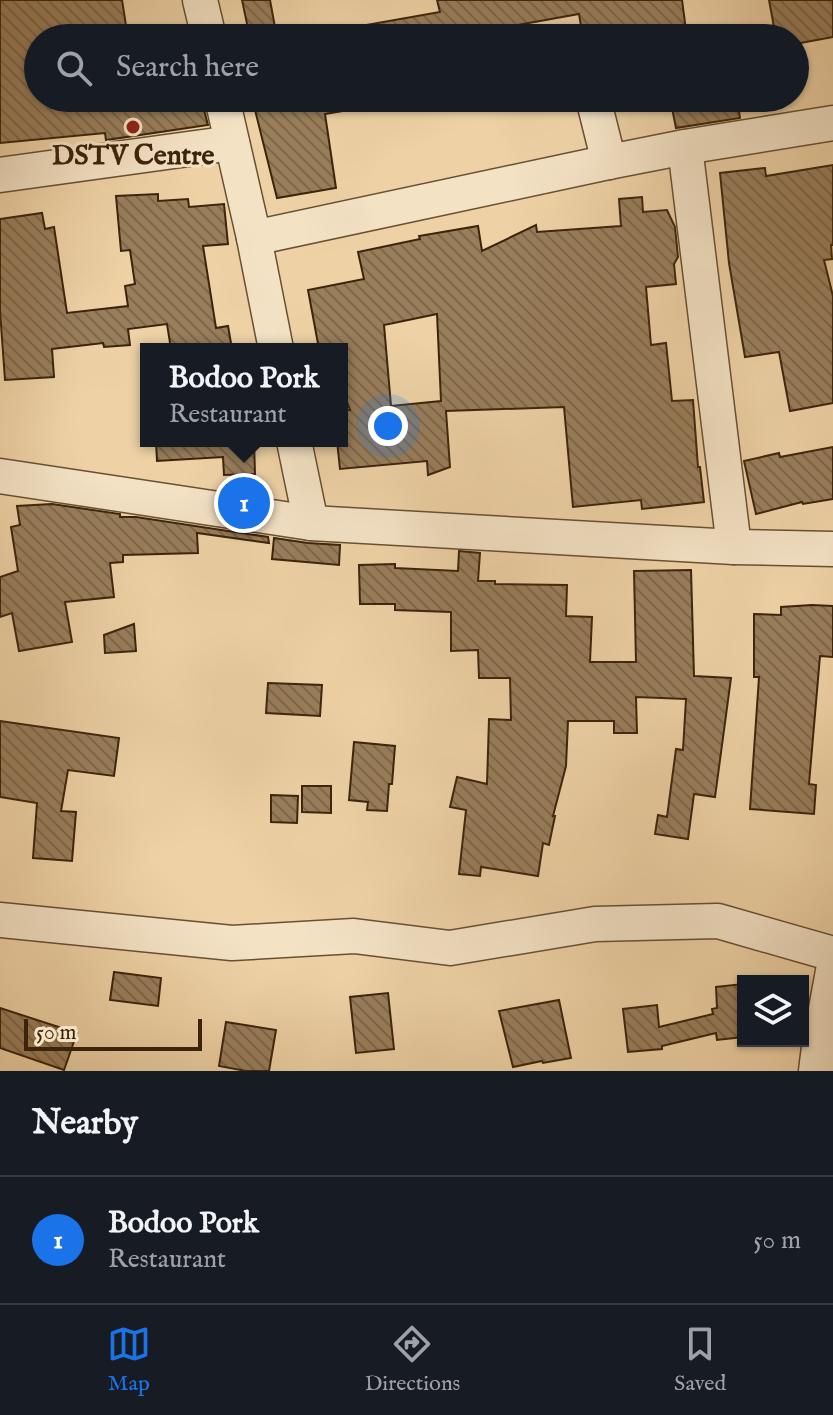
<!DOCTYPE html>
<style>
body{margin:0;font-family:"IM FELL English",serif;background:#20242c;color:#f1f3f6}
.controls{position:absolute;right:24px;bottom:24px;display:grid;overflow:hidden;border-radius:0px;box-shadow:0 2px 6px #0004}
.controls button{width:72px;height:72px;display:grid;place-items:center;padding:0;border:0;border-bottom:2px solid #363941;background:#171b24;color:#f1f3f6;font:40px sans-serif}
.scale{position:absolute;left:24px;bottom:20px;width:178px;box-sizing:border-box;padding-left:8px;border:4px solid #3c240b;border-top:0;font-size:22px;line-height:28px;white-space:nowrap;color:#3c240b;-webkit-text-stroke:6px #f4e2c5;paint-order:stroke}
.you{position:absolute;left:388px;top:426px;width:28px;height:28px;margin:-20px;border:6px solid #fff;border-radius:50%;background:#1a73e8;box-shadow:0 0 0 12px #1a73e833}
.badge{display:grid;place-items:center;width:52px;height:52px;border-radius:50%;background:#1a73e8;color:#fff;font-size:26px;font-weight:700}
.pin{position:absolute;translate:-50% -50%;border:4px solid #fff;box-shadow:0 2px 8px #0006}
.popup{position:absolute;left:140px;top:343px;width:208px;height:104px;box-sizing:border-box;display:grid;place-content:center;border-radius:0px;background:#171b24;filter:drop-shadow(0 2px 6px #0005);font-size:26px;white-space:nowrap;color:#9ea1a6}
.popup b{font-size:30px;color:#f1f3f6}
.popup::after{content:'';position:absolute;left:50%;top:100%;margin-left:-16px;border:16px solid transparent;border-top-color:#171b24}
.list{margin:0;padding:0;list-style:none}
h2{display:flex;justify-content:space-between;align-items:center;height:104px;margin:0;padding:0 32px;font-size:34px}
h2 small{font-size:26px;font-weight:400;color:#9ea1a6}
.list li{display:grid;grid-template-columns:52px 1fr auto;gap:24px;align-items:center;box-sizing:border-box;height:128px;padding:0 32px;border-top:2px solid #363941}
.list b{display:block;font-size:30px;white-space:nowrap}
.list p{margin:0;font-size:26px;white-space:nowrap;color:#9ea1a6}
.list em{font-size:26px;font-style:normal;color:#9ea1a6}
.icon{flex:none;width:44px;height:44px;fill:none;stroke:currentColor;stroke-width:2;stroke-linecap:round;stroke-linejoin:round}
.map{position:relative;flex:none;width:833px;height:1071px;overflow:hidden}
.search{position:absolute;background:#171b24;box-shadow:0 2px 6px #0004;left:24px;right:24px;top:24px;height:88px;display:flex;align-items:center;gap:20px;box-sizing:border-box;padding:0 28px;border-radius:44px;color:#9ea1a6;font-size:30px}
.sheet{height:232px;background:#171b24}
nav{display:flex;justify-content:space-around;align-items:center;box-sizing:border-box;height:112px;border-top:2px solid #363941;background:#171b24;font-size:22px;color:#9ea1a6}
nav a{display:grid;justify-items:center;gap:4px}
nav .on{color:#1a73e8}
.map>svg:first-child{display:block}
</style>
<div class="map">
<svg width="833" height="1071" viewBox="0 0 833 1071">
<defs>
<pattern id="building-back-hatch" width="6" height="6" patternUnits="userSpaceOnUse" patternTransform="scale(2)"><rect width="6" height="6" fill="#997e5c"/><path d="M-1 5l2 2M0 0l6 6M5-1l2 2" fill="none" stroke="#7e674a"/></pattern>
</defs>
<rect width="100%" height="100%" fill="#eed2a6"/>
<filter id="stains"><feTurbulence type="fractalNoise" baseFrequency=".0025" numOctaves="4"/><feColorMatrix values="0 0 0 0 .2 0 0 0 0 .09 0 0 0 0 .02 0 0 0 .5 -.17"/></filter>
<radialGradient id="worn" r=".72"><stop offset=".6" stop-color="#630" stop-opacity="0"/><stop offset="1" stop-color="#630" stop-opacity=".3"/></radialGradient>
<g fill="url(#building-back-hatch)" stroke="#3c240b" stroke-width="2" fill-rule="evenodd">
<polygon points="0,0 122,0 128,38 38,38 38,98 194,98 196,107 203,106 208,125 106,140 105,133 0,143"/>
<polygon points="242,0 270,0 277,38 250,38"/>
<polygon points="437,0 682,0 687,38 583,38 579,14 445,38 350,38 349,28 440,12"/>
<polygon points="769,0 833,0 833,37 795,44 795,38 776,38"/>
<polygon points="252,98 360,98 361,108 325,114 336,188 277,198"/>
<polygon points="670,98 696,98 697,104 723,98 737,98 740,118 676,128"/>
<polygon points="833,165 833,245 831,245 832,259 824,260 833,296 833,403 790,411 779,352 745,357 729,263 720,173 765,168 766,176"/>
<polygon points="158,194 158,201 188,199 189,207 224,204 228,244 203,246 216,328 228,326 232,349 171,349 167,324 128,329 130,345 104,347 103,343 52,349 54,377 5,380 0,311 0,219 42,213 45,229 54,227 67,313 128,306 125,286 135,284 130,250 121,251 116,196"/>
<path d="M642 197 643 212 667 210 675 227 678 257 674 264 676 284 646 287 651 345 666 343 672 401 693 400 698 467H700L704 502 642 509 641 500 573 507 564 407 446 411 450 467 428 475 427 461 340 469 337 441H342V411L350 410 342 389V349H319L308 290 364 279 358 252 420 239 419 236 478 226 482 251 536 225 537 232 621 226 619 199ZM437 314 441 401 391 406 384 325Z"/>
<polygon points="156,441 254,441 255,474 224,475 223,457 157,461"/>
<polygon points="833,447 833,499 803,504 802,502 756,514 744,461 779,453 780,457"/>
<polygon points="52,504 120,514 120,517 136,517 268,537 269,543 197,533 198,553 123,555 123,562 110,563 114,597 65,602 72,642 19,651 12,613 0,617 0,577 18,571 11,527 20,525 17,506"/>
<polygon points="274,538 308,543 340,545 339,565 272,559"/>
<polygon points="459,551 480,553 478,581 495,581 495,584 567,585 566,616 592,617 590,662 636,662 634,571 691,570 694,676 731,678 715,797 694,794 688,839 655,834 658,815 667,817 676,749 683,750 686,699 636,697 637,733 614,733 614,721 568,721 566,766 553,816 555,816 549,845 543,843 538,876 481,867 480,876 459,874 466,810 450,807 457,777 487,784 489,719 511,720 510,678 479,678 478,650 451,651 451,612 395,610 395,604 360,604 359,565 395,564 395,568 458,571"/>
<polygon points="812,605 833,606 833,657 820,656 809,784 816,785 814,814 750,809 759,677 754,677 754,614 781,615 781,607"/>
<polygon points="134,624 136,651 105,653 104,635"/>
<polygon points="268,683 322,685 320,716 266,713"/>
<polygon points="0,721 119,738 114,776 68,770 61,811 76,812 72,861 33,858 37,803 0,797"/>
<polygon points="354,742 395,746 392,784 389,784 387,811 367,810 368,802 349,800"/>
<polygon points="302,786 331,786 331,813 302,812"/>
<polygon points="271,795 298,796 297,823 271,822"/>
<polygon points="114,972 161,978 158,1006 110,1000"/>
<polygon points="743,984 743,1037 717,1040 716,1033 662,1046 662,1049 628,1052 623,1009 657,1005 659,1027 713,1014 712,1009 717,1008 716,987"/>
<polygon points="388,993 394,1049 356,1053 350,997"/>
<polygon points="559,1000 571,1058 543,1063 542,1061 513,1067 499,1011"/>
<polygon points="0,1008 77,1033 64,1070 0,1048"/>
<polygon points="226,1022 276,1030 269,1071 246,1071 219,1066"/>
</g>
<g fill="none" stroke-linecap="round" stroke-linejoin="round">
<g stroke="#685032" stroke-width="37">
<g id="minor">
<polyline points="200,0 209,38"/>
<polyline points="222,98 254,238 276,349"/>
<polyline points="593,98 609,162"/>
<polyline points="685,147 734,547"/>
<polyline points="0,175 232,143"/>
<polyline points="254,238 609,162 685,147 833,123"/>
<polyline points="294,441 311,523"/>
<polyline points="0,476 311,523 734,547 833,549"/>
<polyline points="0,920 232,943 354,936 450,948 595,924 718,921 833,954"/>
<polyline points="816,1071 819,1047 833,971"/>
</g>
</g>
<use href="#minor" stroke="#f4e2c5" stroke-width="34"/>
</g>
<circle fill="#8f2418" stroke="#f4e2c5" stroke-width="3" cx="133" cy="127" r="8"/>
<g text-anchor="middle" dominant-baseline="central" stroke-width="6" stroke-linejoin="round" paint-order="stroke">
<g font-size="28" font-weight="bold" fill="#3c240b" stroke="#f4e2c5">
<text x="133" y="156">DSTV Centre</text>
</g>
</g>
<rect width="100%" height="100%" filter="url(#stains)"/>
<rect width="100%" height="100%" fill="url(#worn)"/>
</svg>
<div class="controls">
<button><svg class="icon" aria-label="layers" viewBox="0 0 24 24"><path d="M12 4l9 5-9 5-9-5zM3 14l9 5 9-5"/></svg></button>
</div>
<div class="scale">50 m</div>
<div class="you"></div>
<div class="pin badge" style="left:244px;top:503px">1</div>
<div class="popup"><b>Bodoo Pork</b>Restaurant</div>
<div class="search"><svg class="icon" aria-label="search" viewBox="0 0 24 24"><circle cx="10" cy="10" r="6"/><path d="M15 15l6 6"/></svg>Search here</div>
</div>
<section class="sheet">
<h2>Nearby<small></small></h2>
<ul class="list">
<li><span class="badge">1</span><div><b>Bodoo Pork</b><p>Restaurant</p></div><em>50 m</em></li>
</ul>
</section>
<nav>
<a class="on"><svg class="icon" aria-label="map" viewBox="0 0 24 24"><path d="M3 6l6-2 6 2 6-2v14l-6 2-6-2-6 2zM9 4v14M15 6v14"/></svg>Map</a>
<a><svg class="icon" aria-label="directions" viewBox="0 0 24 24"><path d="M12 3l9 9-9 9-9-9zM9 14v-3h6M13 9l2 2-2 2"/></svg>Directions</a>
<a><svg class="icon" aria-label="saved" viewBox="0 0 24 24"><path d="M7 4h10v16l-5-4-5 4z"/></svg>Saved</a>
</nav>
